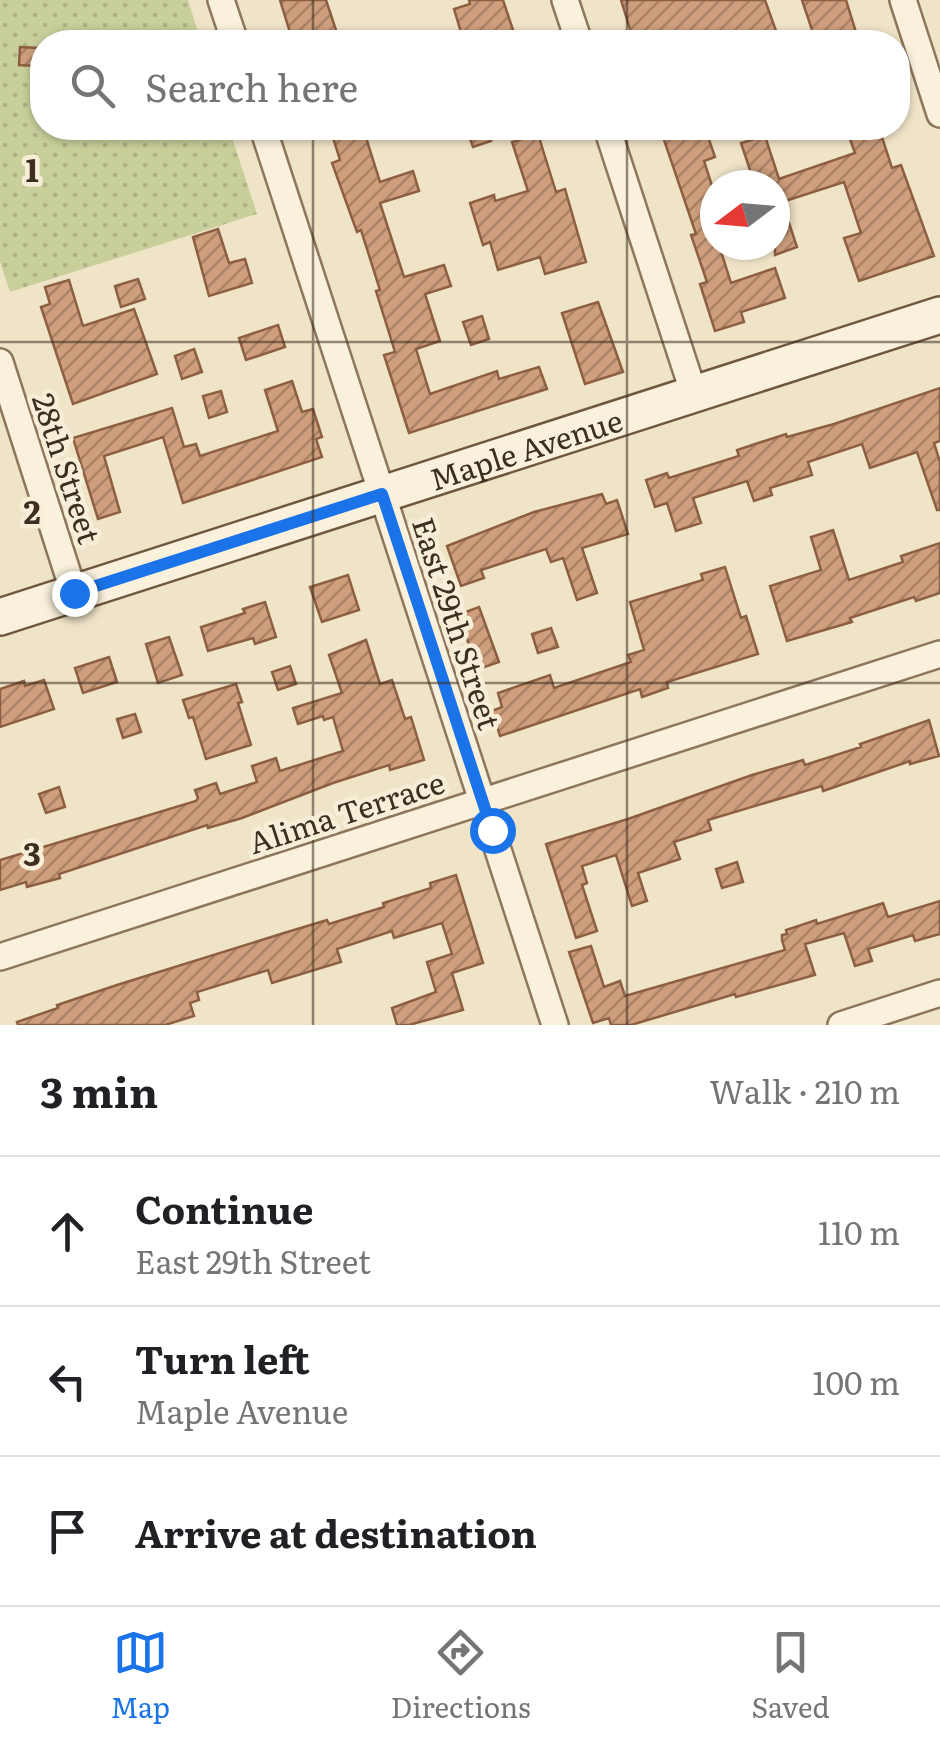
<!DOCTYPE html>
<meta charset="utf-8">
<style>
body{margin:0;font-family:Literata,serif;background:#f6f6f6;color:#202124}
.compass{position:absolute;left:700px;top:170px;width:90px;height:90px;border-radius:50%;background:#fff;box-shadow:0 2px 8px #0004;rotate:254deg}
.stop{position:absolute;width:30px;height:30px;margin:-22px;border:8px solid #1a73e8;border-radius:50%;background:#fff}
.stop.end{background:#1a73e8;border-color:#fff;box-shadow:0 2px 10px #0008}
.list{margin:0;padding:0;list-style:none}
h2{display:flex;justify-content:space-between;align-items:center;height:130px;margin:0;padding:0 40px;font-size:42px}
h2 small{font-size:32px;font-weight:400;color:#757577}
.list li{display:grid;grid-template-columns:65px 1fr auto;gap:30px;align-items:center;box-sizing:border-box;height:150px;padding:0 40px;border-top:2px solid #e0e0e0}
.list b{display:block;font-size:38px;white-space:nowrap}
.list p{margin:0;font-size:32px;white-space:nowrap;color:#757577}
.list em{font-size:32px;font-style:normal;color:#757577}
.icon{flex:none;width:55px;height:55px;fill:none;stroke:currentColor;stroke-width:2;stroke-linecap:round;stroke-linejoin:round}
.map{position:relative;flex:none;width:940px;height:1025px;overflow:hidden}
.search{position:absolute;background:#fff;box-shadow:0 2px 8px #0004;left:30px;right:30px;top:30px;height:110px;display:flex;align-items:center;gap:25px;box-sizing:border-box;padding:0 35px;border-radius:40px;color:#757577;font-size:38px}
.sheet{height:580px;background:#fff}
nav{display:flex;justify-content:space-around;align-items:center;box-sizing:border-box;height:140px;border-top:2px solid #e0e0e0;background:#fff;font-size:28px;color:#757577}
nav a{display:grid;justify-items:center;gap:5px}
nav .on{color:#1a73e8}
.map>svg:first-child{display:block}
</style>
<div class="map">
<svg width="940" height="1025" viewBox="0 0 940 1025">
<defs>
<pattern id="park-dots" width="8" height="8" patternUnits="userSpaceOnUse" patternTransform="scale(2.5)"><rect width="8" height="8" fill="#c9cf9b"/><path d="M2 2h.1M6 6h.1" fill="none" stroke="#aeb285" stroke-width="1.8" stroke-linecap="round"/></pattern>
<pattern id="building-hatch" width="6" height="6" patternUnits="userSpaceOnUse" patternTransform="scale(2.5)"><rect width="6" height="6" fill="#cf9f7d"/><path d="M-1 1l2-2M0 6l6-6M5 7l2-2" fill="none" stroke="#a98266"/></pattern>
</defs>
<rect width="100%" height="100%" fill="#f0e4c8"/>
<polygon fill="url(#park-dots)" points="0,0 188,0 201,42 42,42 42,128 229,128 257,214 10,292 0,262"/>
<g fill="url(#building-hatch)" stroke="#8d5f41" stroke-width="2.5">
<polygon points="280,0 326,0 340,42 293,42"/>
<polygon points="469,0 503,0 517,42 464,42 454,9 470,4"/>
<polygon points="621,0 765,0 780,42 634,42"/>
<polygon points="802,0 846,0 859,42 816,42"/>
<polygon points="20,47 38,48 37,66 19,65"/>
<polygon points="330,128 363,128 380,182 413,171 419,191 380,203 404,277 444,265 451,286 425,294 440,341 416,349 430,394 497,371 499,379 539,367 547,389 409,433 384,355 395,352 376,291 380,290 361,230 357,232 332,163 340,160"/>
<polygon points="466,128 487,128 491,141 473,147"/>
<polygon points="660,128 705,128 715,157 704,161 715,195 715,212 708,214 715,245 719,245 731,283 775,268 785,298 741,312 744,322 715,331 700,284 707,282 691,235 696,234"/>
<polygon points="846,128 879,128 892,168 901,165 934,256 859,281 844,238 861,233 844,182 782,202 797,247 775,255 775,185 755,185 741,143 765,136 779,179 855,153"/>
<polygon points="538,134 556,192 565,189 586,262 545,274 540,257 498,270 490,242 483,245 470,203 494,195 495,201 528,191 512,142"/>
<polygon points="218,229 229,263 245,259 252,283 209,296 193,237"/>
<polygon points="138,279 145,299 121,307 115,286"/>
<polygon points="69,280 83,326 134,309 157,374 73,404 41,307 50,304 45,287"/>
<polygon points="598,302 623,372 585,384 562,313"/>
<polygon points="482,316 489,339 471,345 463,322"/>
<polygon points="278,325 285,347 246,360 239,338"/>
<polygon points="194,349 202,372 182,379 175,356"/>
<polygon points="292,381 302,412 313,409 322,437 316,439 322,457 183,503 163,437 104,456 120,512 98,519 73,438 172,408 184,447 196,444 200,456 278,431 265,390"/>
<polygon points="940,388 940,441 934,443 940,462 940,510 937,510 917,452 870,468 862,444 808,462 812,475 770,488 772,495 754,501 747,481 693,498 701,523 676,531 667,503 655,507 646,480 667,473 669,478 739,456 737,450 786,434 787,437 834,424"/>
<polygon points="221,391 227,412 209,418 203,396"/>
<polygon points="602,494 606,504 617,500 628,534 582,548 597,593 577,600 563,558 551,562 546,549 481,570 484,578 461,586 447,546 534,512"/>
<polygon points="833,530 849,580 903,562 901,556 940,543 940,593 916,601 914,597 850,618 852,622 787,641 770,586 821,570 811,537"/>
<polygon points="725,567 741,618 746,616 758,654 667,682 668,688 642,697 640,689 500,736 492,711 502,707 498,693 550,675 554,688 631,662 628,655 644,650 630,602 703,580 701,574"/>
<polygon points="348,575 359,610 322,622 310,587"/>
<polygon points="265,602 276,637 255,644 253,638 208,651 201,627 245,613 243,609"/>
<polygon points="479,607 499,662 476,670 460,614"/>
<polygon points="551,628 558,647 538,653 532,634"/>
<polygon points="169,637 182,675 158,683 146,644"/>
<polygon points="366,640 380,684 392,680 405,719 411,717 424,760 390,770 389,765 333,783 242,818 208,828 207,825 59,874 60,878 27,887 26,882 0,890 0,860 196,801 198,798 195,790 216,783 220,794 257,782 252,766 276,758 280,771 343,751 333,717 324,720 323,716 298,724 293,708 342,693 329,655"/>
<polygon points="109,657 117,682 83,693 75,668"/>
<polygon points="290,666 296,684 278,690 272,672"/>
<polygon points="44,680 54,709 0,727 0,689 24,681 25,686"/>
<polygon points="236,684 242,702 238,703 251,745 206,759 193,717 189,718 183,700"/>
<polygon points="135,714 141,732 123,738 117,719"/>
<polygon points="929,720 939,756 910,764 910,761 823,791 822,786 708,820 711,830 674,842 680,859 638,873 647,901 632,906 616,855 582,866 587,883 582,885 597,931 576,938 546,844 628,819 752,775 803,760 805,765 861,747 860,744"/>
<polygon points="59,787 65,807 46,813 39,794"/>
<polygon points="737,862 743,882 722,888 716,869"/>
<polygon points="456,875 483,963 452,973 463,1010 409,1025 397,1025 392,1008 436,992 427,962 452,954 442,923 394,938 392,931 337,949 341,962 272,983 268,970 197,992 199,1000 190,1003 194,1016 165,1025 18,1025 17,1022 58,1008 57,1005 117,985 284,933 327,920 329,924 384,907 383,903 431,888 430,883"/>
<polygon points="940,901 940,934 915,941 913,935 868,949 872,961 855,966 844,933 805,944 815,975 736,997 735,994 631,1025 611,1025 609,1018 593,1023 569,952 591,946 604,987 620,981 625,996 785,950 782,940 782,935 787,934 786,930 816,920 817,924 883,903 888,917"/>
</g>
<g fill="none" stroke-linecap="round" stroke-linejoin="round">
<g stroke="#8d765c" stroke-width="30">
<g id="street">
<polyline points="221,0 235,42"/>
<polyline points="565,0 579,42"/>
<polyline points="903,0 940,114"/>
<polyline points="263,128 555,1025"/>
<polyline points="607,128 694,394"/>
<polyline points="0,362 74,593"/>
<polyline points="0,957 940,654"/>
<polyline points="841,1025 940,993"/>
</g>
</g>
<g stroke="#6f573f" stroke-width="40">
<g id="secondary">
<path id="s1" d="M0 617 940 315"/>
</g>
</g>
<use href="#street" stroke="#faf1dc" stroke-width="25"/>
<use href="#secondary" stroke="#faf1dc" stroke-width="35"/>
</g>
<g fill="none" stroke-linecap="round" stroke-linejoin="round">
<polyline stroke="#1a73e8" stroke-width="12" points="74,593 382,494 492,830"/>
</g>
<path fill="none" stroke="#3d2e20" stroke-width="2.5" stroke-opacity="0.55" d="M313 0V42M627 0V42M313 128V1025M627 128V1025M0 342H940M0 683H940"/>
<g text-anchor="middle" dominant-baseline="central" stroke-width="9" stroke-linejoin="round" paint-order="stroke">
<g font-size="30" fill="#3d2e20" stroke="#f7eed8">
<text stroke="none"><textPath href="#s1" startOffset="552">Maple Avenue</textPath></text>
<text transform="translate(68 468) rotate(72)">28th Street</text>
<text transform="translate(458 623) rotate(72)">East 29th Street</text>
<text transform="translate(346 811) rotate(-18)">Alima Terrace</text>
</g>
</g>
<g font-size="32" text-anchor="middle" font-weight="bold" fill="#3d2e20" stroke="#f7eed8" stroke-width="9" stroke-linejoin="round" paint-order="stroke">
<text x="32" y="182">1</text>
<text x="32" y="524">2</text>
<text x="32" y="866">3</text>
</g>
</svg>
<svg class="compass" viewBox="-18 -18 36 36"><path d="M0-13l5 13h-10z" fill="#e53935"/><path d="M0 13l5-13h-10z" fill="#757577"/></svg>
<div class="stop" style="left:492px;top:830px"></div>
<div class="stop end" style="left:74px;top:593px"></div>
<div class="search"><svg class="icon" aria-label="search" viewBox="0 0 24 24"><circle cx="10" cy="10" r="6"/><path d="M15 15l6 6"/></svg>Search here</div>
</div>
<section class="sheet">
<h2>3 min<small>Walk · 210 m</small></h2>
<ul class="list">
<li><svg class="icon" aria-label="ahead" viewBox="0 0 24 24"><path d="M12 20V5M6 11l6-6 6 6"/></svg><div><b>Continue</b><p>East 29th Street</p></div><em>110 m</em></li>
<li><svg class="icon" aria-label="left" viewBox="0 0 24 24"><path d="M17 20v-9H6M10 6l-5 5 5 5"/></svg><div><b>Turn left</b><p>Maple Avenue</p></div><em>100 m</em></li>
<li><svg class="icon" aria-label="arrive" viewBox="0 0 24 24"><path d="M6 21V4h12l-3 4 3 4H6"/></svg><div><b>Arrive at destination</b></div></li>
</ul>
</section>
<nav>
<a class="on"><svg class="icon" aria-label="map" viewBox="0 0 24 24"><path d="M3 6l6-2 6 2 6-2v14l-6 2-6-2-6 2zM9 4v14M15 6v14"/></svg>Map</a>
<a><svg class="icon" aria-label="directions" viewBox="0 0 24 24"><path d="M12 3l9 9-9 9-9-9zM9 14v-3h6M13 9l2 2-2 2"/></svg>Directions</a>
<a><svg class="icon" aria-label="saved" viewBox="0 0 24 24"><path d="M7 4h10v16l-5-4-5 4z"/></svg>Saved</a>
</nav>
